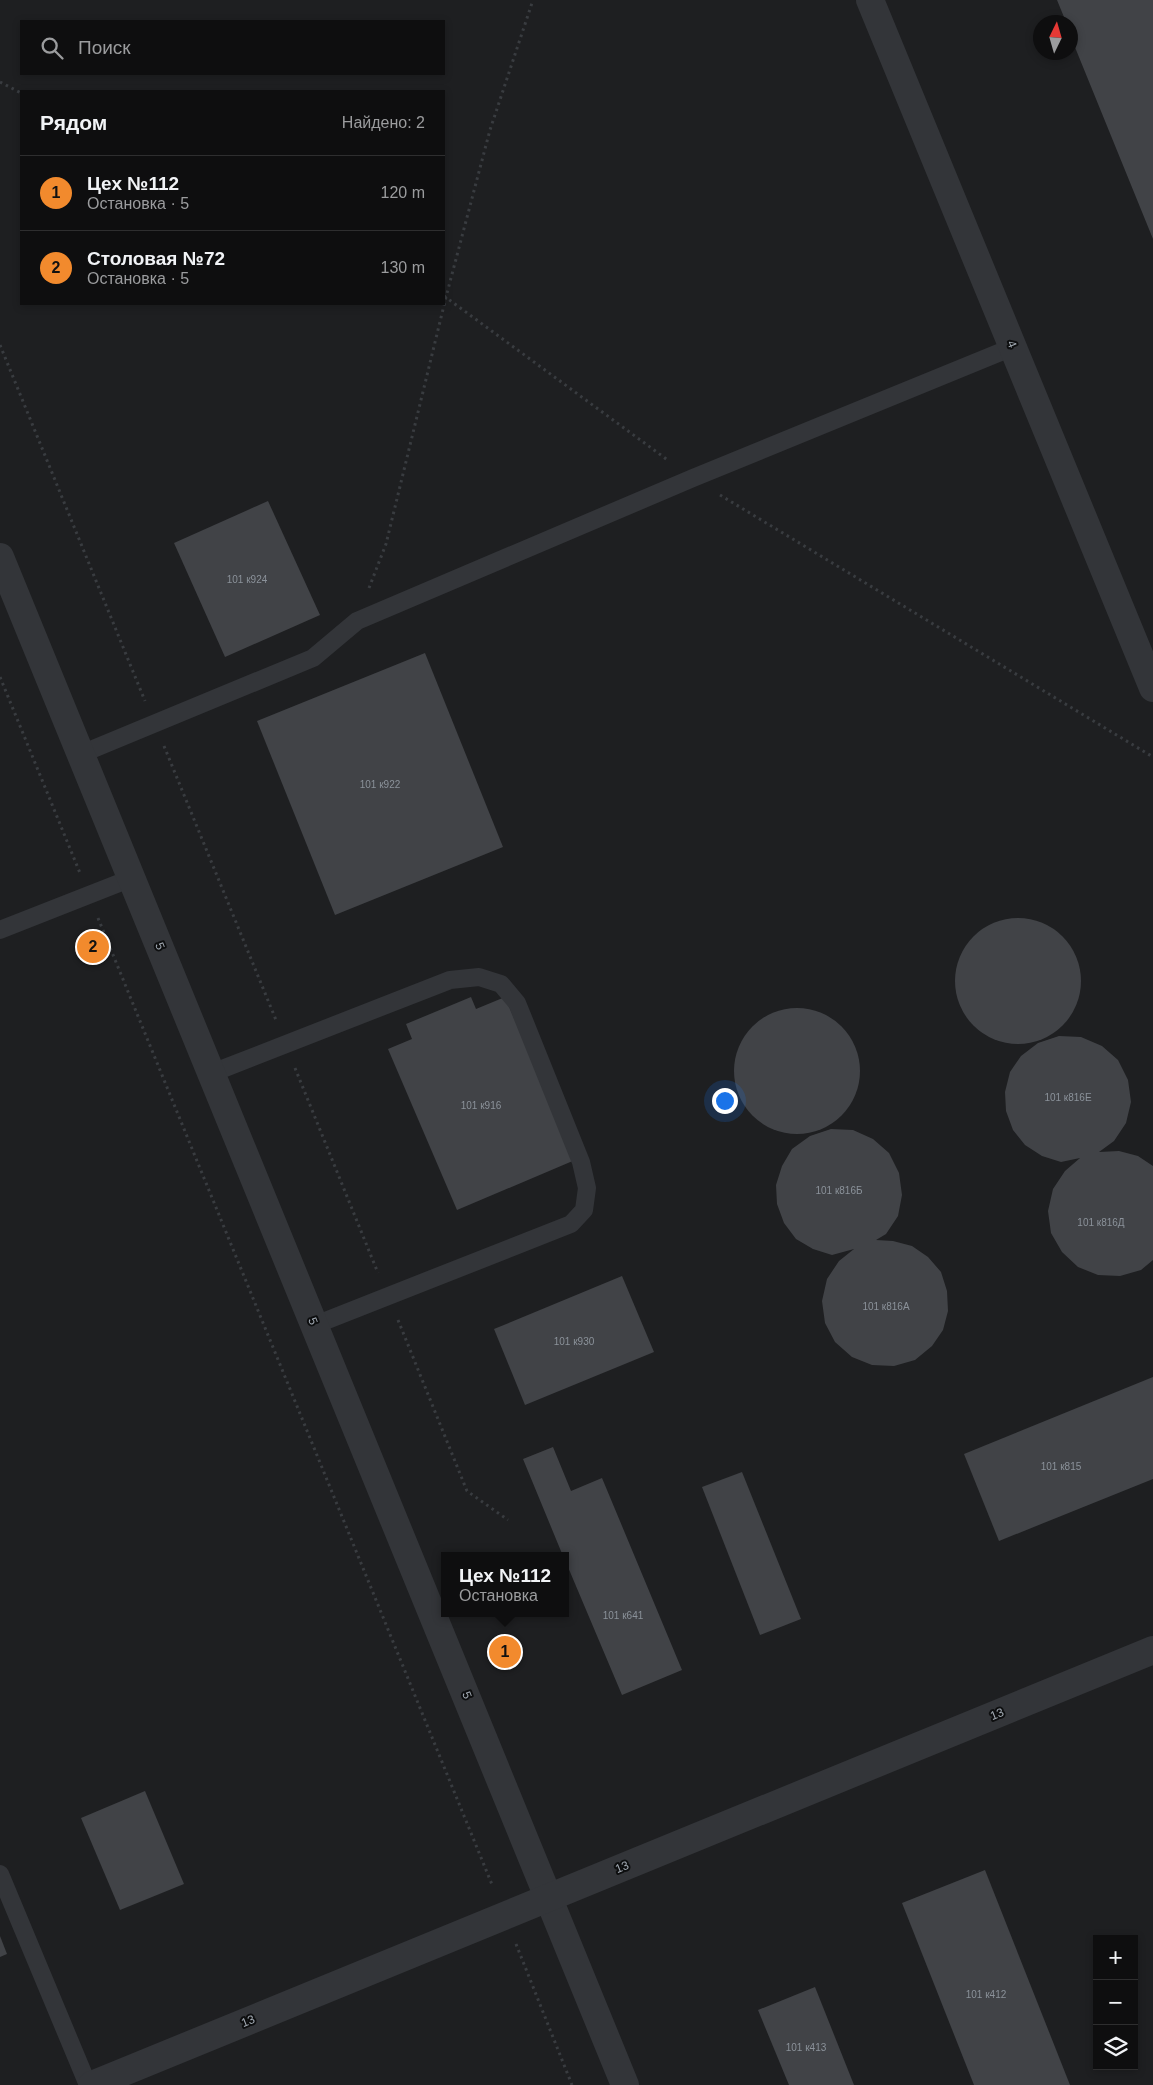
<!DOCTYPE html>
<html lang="ru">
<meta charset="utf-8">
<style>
body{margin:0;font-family:Helvetica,sans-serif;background:#1c1c1d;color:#f1f3f6}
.controls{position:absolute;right:15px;bottom:15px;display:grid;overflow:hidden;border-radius:0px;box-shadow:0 2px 8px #0003}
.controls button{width:45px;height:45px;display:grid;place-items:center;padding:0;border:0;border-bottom:1px solid #2e2e2f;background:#0e0e0f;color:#f1f3f6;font:25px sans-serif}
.compass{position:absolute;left:1033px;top:15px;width:45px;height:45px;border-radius:50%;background:#0e0e0f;box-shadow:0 2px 8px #0003;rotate:5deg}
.you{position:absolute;left:724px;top:1100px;width:18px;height:18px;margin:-12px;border:4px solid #fff;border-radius:50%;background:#1a73e8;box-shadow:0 0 0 8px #1a73e833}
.badge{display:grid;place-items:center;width:32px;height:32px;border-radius:50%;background:#f28a2d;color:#111;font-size:16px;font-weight:700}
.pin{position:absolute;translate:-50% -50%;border:2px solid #fff;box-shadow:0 1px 5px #0006}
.popup{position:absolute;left:441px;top:1552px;width:128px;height:65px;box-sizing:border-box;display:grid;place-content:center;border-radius:0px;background:#0e0e0f;filter:drop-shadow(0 1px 4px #0005);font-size:16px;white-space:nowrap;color:#9b9c9e}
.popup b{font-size:19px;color:#f1f3f6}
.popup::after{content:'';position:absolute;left:50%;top:100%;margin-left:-10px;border:10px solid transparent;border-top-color:#0e0e0f}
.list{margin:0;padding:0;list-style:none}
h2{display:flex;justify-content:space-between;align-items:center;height:65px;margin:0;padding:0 20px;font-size:21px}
h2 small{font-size:16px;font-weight:400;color:#9b9c9e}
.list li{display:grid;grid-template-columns:32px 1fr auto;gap:15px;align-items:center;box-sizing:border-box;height:75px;padding:0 20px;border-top:1px solid #2e2e2f}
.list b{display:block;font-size:19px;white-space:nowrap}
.list p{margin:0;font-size:16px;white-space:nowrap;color:#9b9c9e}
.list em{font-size:16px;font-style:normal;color:#9b9c9e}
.icon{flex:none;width:28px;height:28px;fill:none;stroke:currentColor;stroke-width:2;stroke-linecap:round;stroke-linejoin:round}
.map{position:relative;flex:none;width:1153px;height:2085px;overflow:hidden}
.search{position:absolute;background:#0e0e0f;box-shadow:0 2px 8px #0003;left:20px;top:20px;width:425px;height:55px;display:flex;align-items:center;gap:12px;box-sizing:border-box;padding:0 18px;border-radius:0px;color:#9b9c9e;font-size:19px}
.panel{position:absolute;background:#0e0e0f;box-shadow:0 2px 8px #0003;left:20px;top:90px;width:425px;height:215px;border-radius:0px}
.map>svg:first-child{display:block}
</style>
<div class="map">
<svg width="1153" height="2085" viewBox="0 0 1153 2085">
<rect width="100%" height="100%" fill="#121314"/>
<path fill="#1e1f21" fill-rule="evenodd" d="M0 0H1153V2085H0ZM21 21H444V74H21ZM1040 22H1070V52H1040ZM21 91H444V304H21ZM445 1556H565V1613H445ZM1097 1939H1134V2066H1097Z"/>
<g fill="#414347">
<polygon points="1057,0 1153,0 1153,239 1070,35 1070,22 1066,22"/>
<polygon points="268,501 320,615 225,657 174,543"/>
<polygon points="425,653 503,847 335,915 257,721"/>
<circle cx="1018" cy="981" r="63"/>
<polygon points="471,997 476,1009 505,997 575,1160 457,1210 388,1049 412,1039 406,1024"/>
<circle cx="797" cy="1071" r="63"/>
<polygon points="1059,1036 1081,1037 1102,1046 1118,1060 1128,1080 1131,1102 1126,1123 1114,1141 1099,1152 1119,1151 1138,1156 1153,1166 1153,1260 1141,1270 1120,1276 1098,1275 1078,1267 1062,1252 1051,1233 1048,1211 1053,1189 1065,1171 1080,1158 1061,1162 1042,1156 1025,1145 1013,1130 1006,1111 1005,1092 1010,1072 1021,1056 1038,1043"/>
<polygon points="831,1129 853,1130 873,1139 889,1153 899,1173 902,1195 898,1216 886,1234 876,1240 893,1241 912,1246 928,1257 941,1272 947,1291 948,1311 943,1330 932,1346 915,1360 894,1366 872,1365 852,1357 835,1342 825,1323 822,1301 827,1279 839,1261 854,1249 832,1255 813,1249 796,1239 784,1223 777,1204 776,1185 782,1166 792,1149 810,1136"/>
<polygon points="622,1276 654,1352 525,1405 494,1329"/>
<polygon points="1153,1377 1153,1479 999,1541 964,1454"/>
<polygon points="553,1447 571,1491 602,1478 682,1670 622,1695 565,1560 565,1556 563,1556 523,1459"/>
<polygon points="742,1472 801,1619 760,1635 702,1487"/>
<polygon points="145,1791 184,1884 120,1910 81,1818"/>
<polygon points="985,1870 1070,2085 974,2085 902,1903"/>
<polygon points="0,1936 7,1954 0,1957"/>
<polygon points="815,1987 854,2085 789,2085 758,2010"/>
</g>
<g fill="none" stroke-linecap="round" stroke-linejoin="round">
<g stroke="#393c40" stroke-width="3" stroke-dasharray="2.5 4" stroke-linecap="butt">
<polyline points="0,82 21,93"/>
<polyline points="444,296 669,461"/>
<polyline points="0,345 145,701"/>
<polyline points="720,495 1153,757"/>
<polyline points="369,588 386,544 446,297 490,130 533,0"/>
<polyline points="0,677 80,873"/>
<polyline points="164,746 276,1020"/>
<polyline points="98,918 493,1887"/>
<polyline points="295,1068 378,1273"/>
<polyline points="398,1320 467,1491 508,1520"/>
<polyline points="516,1944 572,2085"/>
</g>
<g stroke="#333539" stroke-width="18">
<polyline points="81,754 313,658 357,621 693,478 1013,347"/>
<polyline points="0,930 132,878"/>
<polyline points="212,1073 450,980 479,977 501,984 517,1003 581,1162 587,1188 584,1210 571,1224 315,1325"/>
<polyline points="0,1874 88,2085"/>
</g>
<g stroke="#333539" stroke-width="28">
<polyline points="870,0 1153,688"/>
<polyline points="0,557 625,2085"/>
<polyline points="92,2085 1153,1650"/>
</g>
</g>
<g text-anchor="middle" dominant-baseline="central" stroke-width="4" stroke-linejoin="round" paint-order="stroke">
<g font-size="10" fill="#8b929a">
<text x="247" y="579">101 к924</text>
<text x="380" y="784">101 к922</text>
<text x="1068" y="1097">101 к816Е</text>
<text x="481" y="1105">101 к916</text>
<text x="839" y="1190">101 к816Б</text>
<text x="1101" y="1222">101 к816Д</text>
<text x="886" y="1306">101 к816А</text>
<text x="574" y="1341">101 к930</text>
<text x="1061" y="1466">101 к815</text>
<text x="623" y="1615">101 к641</text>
<text x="986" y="1994">101 к412</text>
<text x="806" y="2047">101 к413</text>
</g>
<g font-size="12" fill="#a4acb5" stroke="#0d0e0f">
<text transform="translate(1012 344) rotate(68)">4</text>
<text transform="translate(160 946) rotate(68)">5</text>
<text transform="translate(313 1321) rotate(68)">5</text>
<text transform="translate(467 1695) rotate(68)">5</text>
<text transform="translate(997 1714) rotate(-22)">13</text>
<text transform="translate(622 1867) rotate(-22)">13</text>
<text transform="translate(248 2021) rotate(-22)">13</text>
</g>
</g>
</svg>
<div class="controls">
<button>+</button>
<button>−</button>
<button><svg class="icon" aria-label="layers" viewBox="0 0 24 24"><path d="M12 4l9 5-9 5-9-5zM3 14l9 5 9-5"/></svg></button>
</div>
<svg class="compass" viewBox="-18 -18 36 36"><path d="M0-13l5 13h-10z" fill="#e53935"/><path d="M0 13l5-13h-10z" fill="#9b9c9e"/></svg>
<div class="you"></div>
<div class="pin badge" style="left:505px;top:1652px">1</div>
<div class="popup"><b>Цех №112</b>Остановка</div>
<div class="pin badge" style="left:93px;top:947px">2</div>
<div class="search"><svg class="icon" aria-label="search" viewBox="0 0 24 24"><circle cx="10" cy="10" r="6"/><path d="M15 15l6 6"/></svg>Поиск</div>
<section class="panel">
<h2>Рядом<small>Найдено: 2</small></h2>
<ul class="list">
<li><span class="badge">1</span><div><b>Цех №112</b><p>Остановка · 5</p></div><em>120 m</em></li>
<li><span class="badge">2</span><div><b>Столовая №72</b><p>Остановка · 5</p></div><em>130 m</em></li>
</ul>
</section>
</div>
